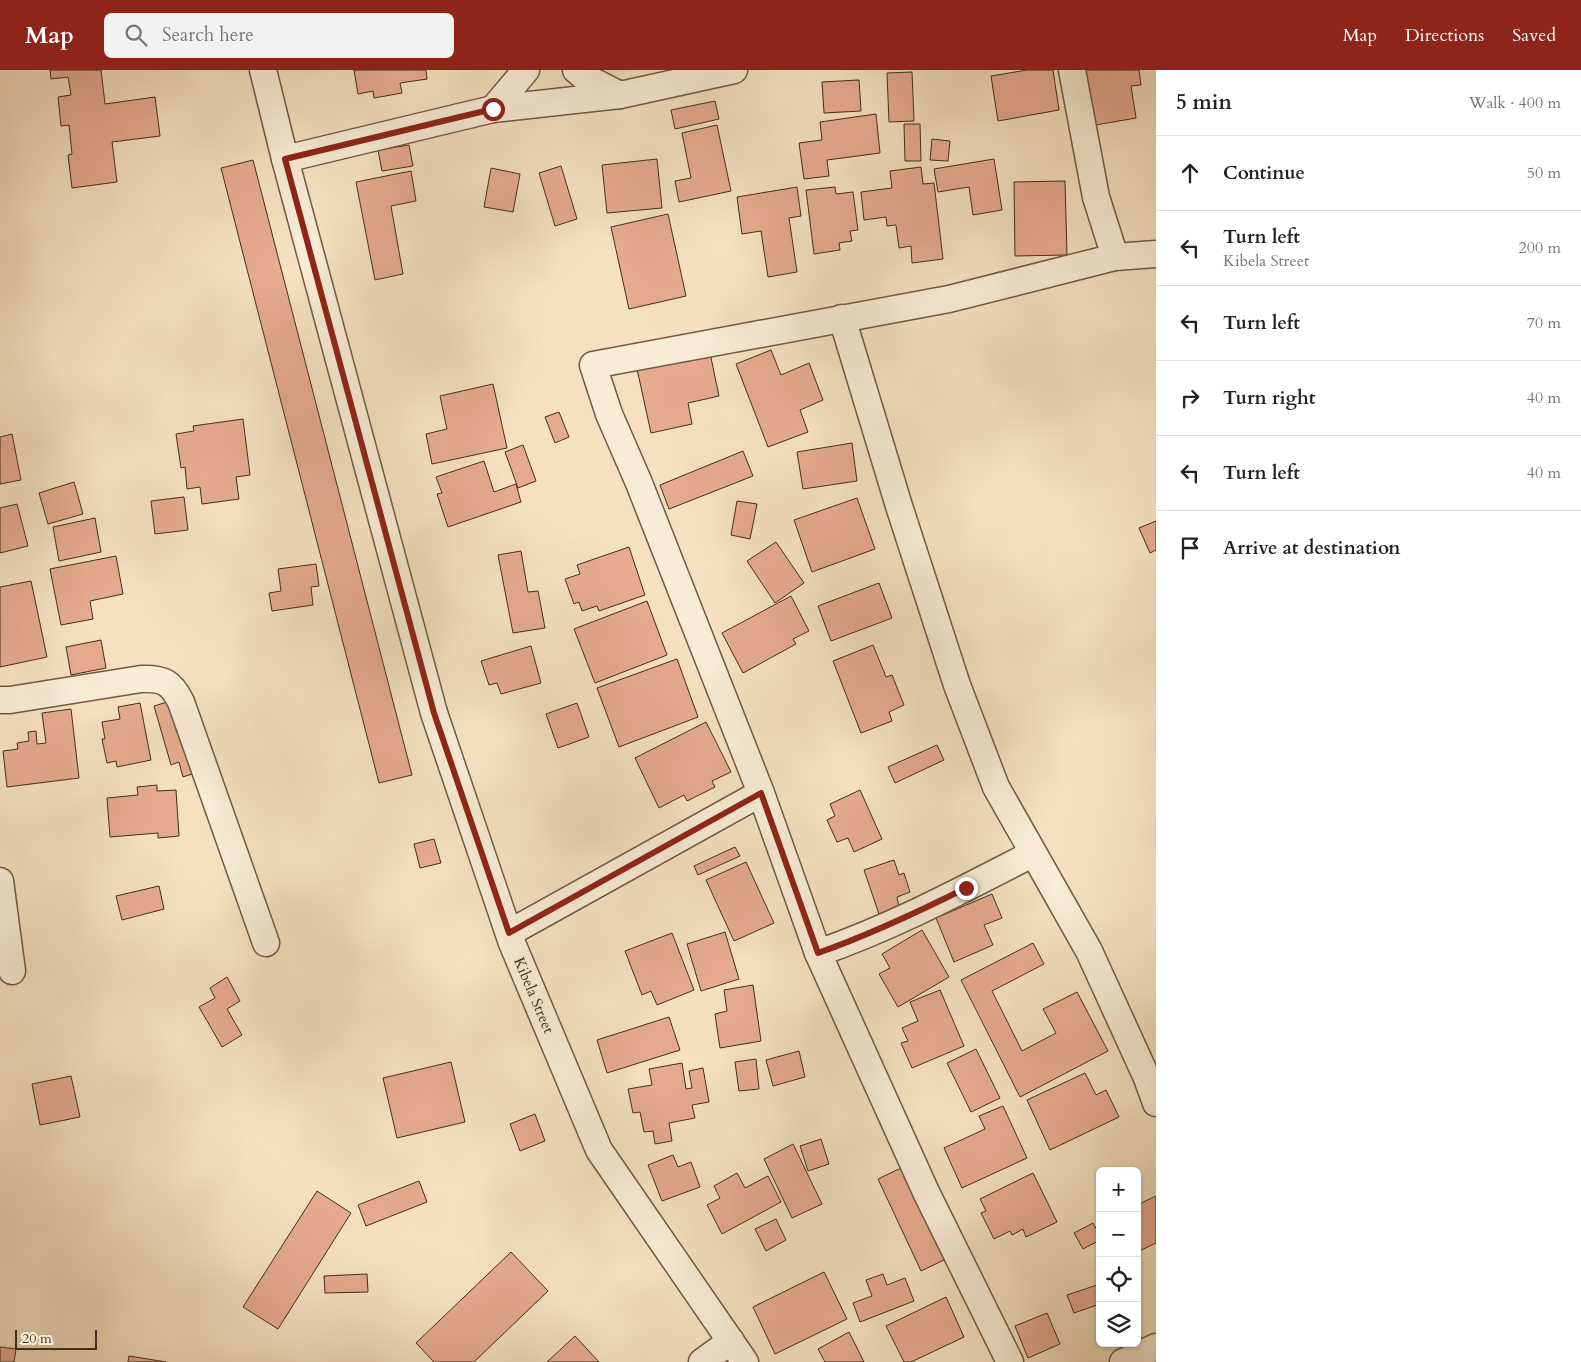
<!DOCTYPE html>
<meta charset="utf-8">
<style>
body{margin:0;font-family:Cardo,serif;background:#f2f2f2;color:#222}
.controls{position:absolute;right:15px;bottom:15px;display:grid;overflow:hidden;border-radius:8px;box-shadow:0 1px 4px #0004}
.controls button{width:45px;height:45px;display:grid;place-items:center;padding:0;border:0;border-bottom:1px solid #e0e0e0;background:#fff;color:#222;font:25px sans-serif}
.scale{position:absolute;left:15px;bottom:12px;width:82px;box-sizing:border-box;padding-left:5px;border:2px solid #442d1a;border-top:0;font-size:14px;line-height:18px;white-space:nowrap;color:#442d1a;-webkit-text-stroke:4px #f8ecd6;paint-order:stroke}
.stop{position:absolute;width:15px;height:15px;margin:-11px;border:4px solid #8f2418;border-radius:50%;background:#fff}
.stop.end{background:#8f2418;border-color:#fff;box-shadow:0 1px 5px #0008}
.list{margin:0;padding:0;list-style:none}
h2{display:flex;justify-content:space-between;align-items:center;height:65px;margin:0;padding:0 20px;font-size:21px}
h2 small{font-size:16px;font-weight:400;color:#767676}
.list li{display:grid;grid-template-columns:32px 1fr auto;gap:15px;align-items:center;box-sizing:border-box;height:75px;padding:0 20px;border-top:1px solid #e0e0e0}
.list b{display:block;font-size:19px;white-space:nowrap}
.list p{margin:0;font-size:16px;white-space:nowrap;color:#767676}
.list em{font-size:16px;font-style:normal;color:#767676}
.icon{flex:none;width:28px;height:28px;fill:none;stroke:currentColor;stroke-width:2;stroke-linecap:round;stroke-linejoin:round}
.map{position:relative;flex:none;width:1156px;height:1292px;overflow:hidden}
header{display:flex;align-items:center;gap:30px;box-sizing:border-box;height:70px;padding:0 25px;background:#8f2418;color:#fff}
header strong{font-size:24px}
nav{display:flex;gap:28px;margin-inline-start:auto;font-size:18px}
.search{width:350px;height:45px;background:#f2f2f2;display:flex;align-items:center;gap:12px;box-sizing:border-box;padding:0 18px;border-radius:8px;color:#767676;font-size:19px}
main{display:flex}
aside{flex:1;background:#fff}
.map>svg:first-child{display:block}
</style>
<header>
<strong>Map</strong>
<div class="search"><svg class="icon" aria-label="search" viewBox="0 0 24 24"><circle cx="10" cy="10" r="6"/><path d="M15 15l6 6"/></svg>Search here</div>
<nav><a>Map</a><a>Directions</a><a>Saved</a></nav>
</header>
<main>
<div class="map">
<svg width="1156" height="1292" viewBox="0 0 1156 1292">
<rect width="100%" height="100%" fill="#f5e1c0"/>
<filter id="stains"><feTurbulence type="fractalNoise" baseFrequency=".004" numOctaves="4"/><feColorMatrix values="0 0 0 0 .2 0 0 0 0 .09 0 0 0 0 .02 0 0 0 .5 -.17"/></filter>
<radialGradient id="worn" r=".72"><stop offset=".6" stop-color="#630" stop-opacity="0"/><stop offset="1" stop-color="#630" stop-opacity=".3"/></radialGradient>
<g fill="#e6ab8f" stroke="#442d1a">
<polygon points="50,0 101,0 105,34 155,27 160,66 112,72 117,112 72,118 68,85 72,84 69,55 61,56 58,27 71,25 68,7 51,9"/>
<polygon points="354,0 426,0 427,9 400,13 402,23 374,28 373,21 358,24"/>
<polygon points="1027,0 1053,0 1059,40 998,51 991,6"/>
<polygon points="1081,0 1139,0 1141,15 1131,16 1136,48 1090,56"/>
<polygon points="912,2 914,51 889,52 887,3"/>
<polygon points="859,10 861,41 824,43 822,12"/>
<polygon points="715,31 719,49 675,59 671,40"/>
<polygon points="876,44 880,83 827,90 829,106 804,109 799,73 822,70 820,52"/>
<polygon points="904,54 920,54 921,91 905,91"/>
<polygon points="717,55 731,121 679,132 675,111 691,108 682,63"/>
<polygon points="932,69 950,71 948,91 930,90"/>
<polygon points="409,75 413,96 382,101 378,80"/>
<polygon points="657,89 662,138 607,143 602,95"/>
<polygon points="994,89 1002,140 973,145 969,117 938,122 934,99"/>
<polygon points="253,90 412,705 379,713 221,98"/>
<polygon points="561,96 577,149 555,156 539,103"/>
<polygon points="921,97 923,114 934,113 943,189 912,193 911,176 899,178 896,155 887,156 886,147 864,150 861,122 892,118 890,101"/>
<polygon points="491,98 520,104 513,142 484,137"/>
<polygon points="411,101 416,131 391,136 403,204 375,210 356,112"/>
<polygon points="1065,111 1067,185 1015,186 1014,112"/>
<polygon points="797,117 801,146 789,148 797,202 768,207 761,161 742,164 737,127"/>
<polygon points="835,117 836,124 853,122 858,160 850,161 852,171 839,173 840,180 814,184 806,120"/>
<polygon points="668,144 686,226 629,239 611,157"/>
<polygon points="771,280 781,305 809,293 823,330 800,340 808,362 768,377 736,294"/>
<polygon points="710,283 719,326 688,333 692,354 651,363 637,299"/>
<polygon points="493,314 507,378 432,394 426,364 447,359 440,326"/>
<polygon points="559,342 569,367 555,373 545,347"/>
<polygon points="243,349 250,405 236,407 239,429 202,434 200,417 187,419 185,397 181,398 176,364 194,361 193,356"/>
<polygon points="12,364 21,410 0,414 0,367"/>
<polygon points="852,373 857,411 803,419 797,382"/>
<polygon points="523,375 536,411 518,418 505,382"/>
<polygon points="743,381 753,406 669,439 660,415"/>
<polygon points="484,391 494,422 516,414 521,432 448,457 437,424 442,423 436,407"/>
<polygon points="74,412 83,444 48,454 39,423"/>
<polygon points="184,427 188,460 155,464 151,431"/>
<polygon points="857,428 875,479 812,502 794,450"/>
<polygon points="737,431 757,434 750,469 731,465"/>
<polygon points="17,434 28,476 0,483 0,438"/>
<polygon points="95,448 101,482 59,491 53,457"/>
<polygon points="1156,451 1156,480 1150,483 1139,458"/>
<polygon points="776,472 804,513 775,533 747,491"/>
<polygon points="629,477 645,525 599,541 597,536 582,541 579,532 574,534 565,509 580,504 577,495"/>
<polygon points="521,481 528,522 538,521 545,558 513,563 498,485"/>
<polygon points="116,486 123,524 90,531 93,549 61,555 50,499"/>
<polygon points="316,494 319,516 311,517 313,535 272,541 269,523 281,521 278,499"/>
<polygon points="31,511 47,587 0,597 0,517"/>
<polygon points="879,513 892,548 831,571 818,536"/>
<polygon points="791,526 809,561 793,569 796,574 743,603 722,563"/>
<polygon points="647,531 667,585 595,613 574,559"/>
<polygon points="101,570 106,598 71,605 66,577"/>
<polygon points="873,575 886,607 892,605 904,635 889,642 892,651 861,663 833,591"/>
<polygon points="531,576 541,613 501,624 497,613 489,615 481,591"/>
<polygon points="677,589 698,647 619,677 597,618"/>
<polygon points="177,629 198,702 183,707 179,692 171,695 154,636"/>
<polygon points="140,633 151,690 117,697 116,691 107,693 102,669 105,669 102,652 120,649 118,637"/>
<polygon points="577,633 589,667 558,678 546,644"/>
<polygon points="71,639 79,708 7,717 3,681 18,679 17,673 29,671 28,662 36,661 37,674 46,673 42,643"/>
<polygon points="706,652 731,702 712,711 715,717 687,731 684,725 659,738 635,688"/>
<polygon points="937,675 944,690 895,713 888,697"/>
<polygon points="157,715 157,721 176,720 179,766 158,768 158,763 110,767 107,728 138,725 137,717"/>
<polygon points="860,720 882,769 854,782 848,768 837,772 827,750 835,746 830,734"/>
<polygon points="434,769 441,793 420,798 414,774"/>
<polygon points="735,777 740,786 698,805 694,796"/>
<polygon points="894,790 899,805 904,803 910,822 897,827 899,837 879,844 864,800"/>
<polygon points="746,792 774,853 734,871 706,810"/>
<polygon points="159,816 164,839 122,850 116,826"/>
<polygon points="992,824 1002,848 984,855 993,875 954,892 936,848"/>
<polygon points="922,860 949,907 898,937 879,904 890,898 882,884"/>
<polygon points="725,862 739,909 701,921 687,874"/>
<polygon points="672,863 694,920 657,935 651,921 642,925 625,881"/>
<polygon points="1033,873 1044,894 992,921 1022,981 1056,963 1043,939 1077,922 1108,981 1020,1027 961,910"/>
<polygon points="227,907 240,931 227,939 242,965 222,977 199,937 215,928 210,918"/>
<polygon points="753,915 761,971 720,978 715,944 727,941 724,920"/>
<polygon points="940,920 964,976 912,998 901,973 908,971 902,958 918,951 910,932"/>
<polygon points="669,947 680,980 607,1003 597,970"/>
<polygon points="976,979 1000,1028 971,1042 947,993"/>
<polygon points="799,981 805,1007 773,1016 766,990"/>
<polygon points="756,989 759,1019 739,1021 735,992"/>
<polygon points="451,992 465,1052 397,1068 383,1008"/>
<polygon points="682,993 686,1019 692,1018 689,1001 703,998 709,1032 692,1035 695,1048 669,1053 672,1071 655,1074 653,1061 644,1062 640,1042 633,1043 628,1019 652,1015 649,999"/>
<polygon points="1085,1003 1096,1025 1106,1020 1119,1047 1050,1080 1027,1030"/>
<polygon points="71,1006 80,1047 40,1055 32,1014"/>
<polygon points="1003,1036 1027,1088 962,1118 944,1078 985,1059 979,1046"/>
<polygon points="535,1044 545,1071 520,1081 510,1054"/>
<polygon points="821,1069 829,1094 808,1101 800,1076"/>
<polygon points="793,1074 822,1134 792,1148 764,1089"/>
<polygon points="673,1085 678,1097 691,1092 700,1117 662,1131 648,1095"/>
<polygon points="903,1097 946,1189 921,1201 878,1109"/>
<polygon points="737,1103 745,1118 768,1106 781,1132 722,1164 707,1135 720,1128 714,1116"/>
<polygon points="1033,1103 1057,1152 1026,1167 1023,1159 1012,1165 1010,1161 994,1169 981,1143 986,1141 980,1129"/>
<polygon points="419,1111 427,1132 366,1156 358,1135"/>
<polygon points="317,1121 351,1143 278,1259 243,1237"/>
<polygon points="1156,1126 1156,1173 1137,1182 1137,1135"/>
<polygon points="776,1149 786,1170 766,1181 755,1159"/>
<polygon points="1093,1153 1100,1166 1100,1170 1083,1179 1074,1163"/>
<polygon points="511,1182 548,1221 474,1292 434,1292 416,1273"/>
<polygon points="824,1202 847,1249 775,1284 753,1237"/>
<polygon points="367,1204 368,1222 325,1223 324,1206"/>
<polygon points="883,1204 887,1215 905,1208 914,1231 860,1252 853,1233 872,1226 866,1210"/>
<polygon points="1100,1214 1100,1234 1074,1243 1067,1225"/>
<polygon points="946,1227 964,1267 911,1292 904,1292 886,1256"/>
<polygon points="1047,1243 1060,1274 1028,1288 1015,1256"/>
<polygon points="849,1262 864,1292 825,1292 818,1279"/>
<polygon points="575,1266 599,1292 547,1292"/>
<polygon points="0,1277 16,1279 14,1292 0,1292"/>
<polygon points="129,1286 166,1292 128,1292"/>
</g>
<g fill="none" stroke-linecap="round" stroke-linejoin="round">
<g stroke="#705a44" stroke-width="29">
<g id="minor">
<path id="s1" d="M263 0 285 89 434 643 512 873 599 1080 745 1292"/>
<polyline points="576,0 583,6 620,25"/>
<polyline points="1072,0 1096,127 1115,187"/>
<polyline points="493,39 526,0"/>
<polyline points="285,89 493,39 620,25 734,0"/>
<polyline points="842,248 899,436 957,615 996,717 1089,881 1147,1008 1156,1033"/>
<path d="M0 630H10L141 609C163 608 171 612 181 632L266 873"/>
<polyline points="0,811 12,901"/>
<polyline points="509,863 761,723"/>
<path d="M818 883C893 857 962 820 1032 784"/>
<polyline points="702,1292 731,1271"/>
<polyline points="1010,1292 926,1122 818,883 761,723 639,413 609,344 593,295 949,229 1115,187 1156,184"/>
<polyline points="1123,1292 1156,1277"/>
</g>
</g>
<use href="#minor" stroke="#f8ecd6" stroke-width="26"/>
</g>
<g fill="none" stroke-linecap="round" stroke-linejoin="round">
<path stroke="#8f2418" stroke-width="6" d="M493 39 285 89 434 643 509 863 761 723 818 883C869 865 918 842 966 818"/>
</g>
<g text-anchor="middle" dominant-baseline="central" stroke-width="4.5" stroke-linejoin="round" paint-order="stroke">
<g font-size="15" fill="#442d1a" stroke="#f8ecd6">
<text stroke="none"><textPath href="#s1" startOffset="965">Kibela Street</textPath></text>
</g>
</g>
<rect width="100%" height="100%" filter="url(#stains)"/>
<rect width="100%" height="100%" fill="url(#worn)"/>
</svg>
<div class="controls">
<button>+</button>
<button>−</button>
<button><svg class="icon" aria-label="locate" viewBox="0 0 24 24"><circle cx="12" cy="12" r="6"/><path d="M12 2v4M12 18v4M2 12h4M18 12h4"/></svg></button>
<button><svg class="icon" aria-label="layers" viewBox="0 0 24 24"><path d="M12 4l9 5-9 5-9-5zM3 14l9 5 9-5"/></svg></button>
</div>
<div class="scale">20 m</div>
<div class="stop" style="left:493px;top:39px"></div>
<div class="stop end" style="left:966px;top:818px"></div>
</div>
<aside>
<h2>5 min<small>Walk · 400 m</small></h2>
<ul class="list">
<li><svg class="icon" aria-label="ahead" viewBox="0 0 24 24"><path d="M12 20V5M6 11l6-6 6 6"/></svg><div><b>Continue</b></div><em>50 m</em></li>
<li><svg class="icon" aria-label="left" viewBox="0 0 24 24"><path d="M17 20v-9H6M10 6l-5 5 5 5"/></svg><div><b>Turn left</b><p>Kibela Street</p></div><em>200 m</em></li>
<li><svg class="icon" aria-label="left" viewBox="0 0 24 24"><path d="M17 20v-9H6M10 6l-5 5 5 5"/></svg><div><b>Turn left</b></div><em>70 m</em></li>
<li><svg class="icon" aria-label="right" viewBox="0 0 24 24"><path d="M7 20v-9h11M14 6l5 5-5 5"/></svg><div><b>Turn right</b></div><em>40 m</em></li>
<li><svg class="icon" aria-label="left" viewBox="0 0 24 24"><path d="M17 20v-9H6M10 6l-5 5 5 5"/></svg><div><b>Turn left</b></div><em>40 m</em></li>
<li><svg class="icon" aria-label="arrive" viewBox="0 0 24 24"><path d="M6 21V4h12l-3 4 3 4H6"/></svg><div><b>Arrive at destination</b></div></li>
</ul>
</aside>
</main>
